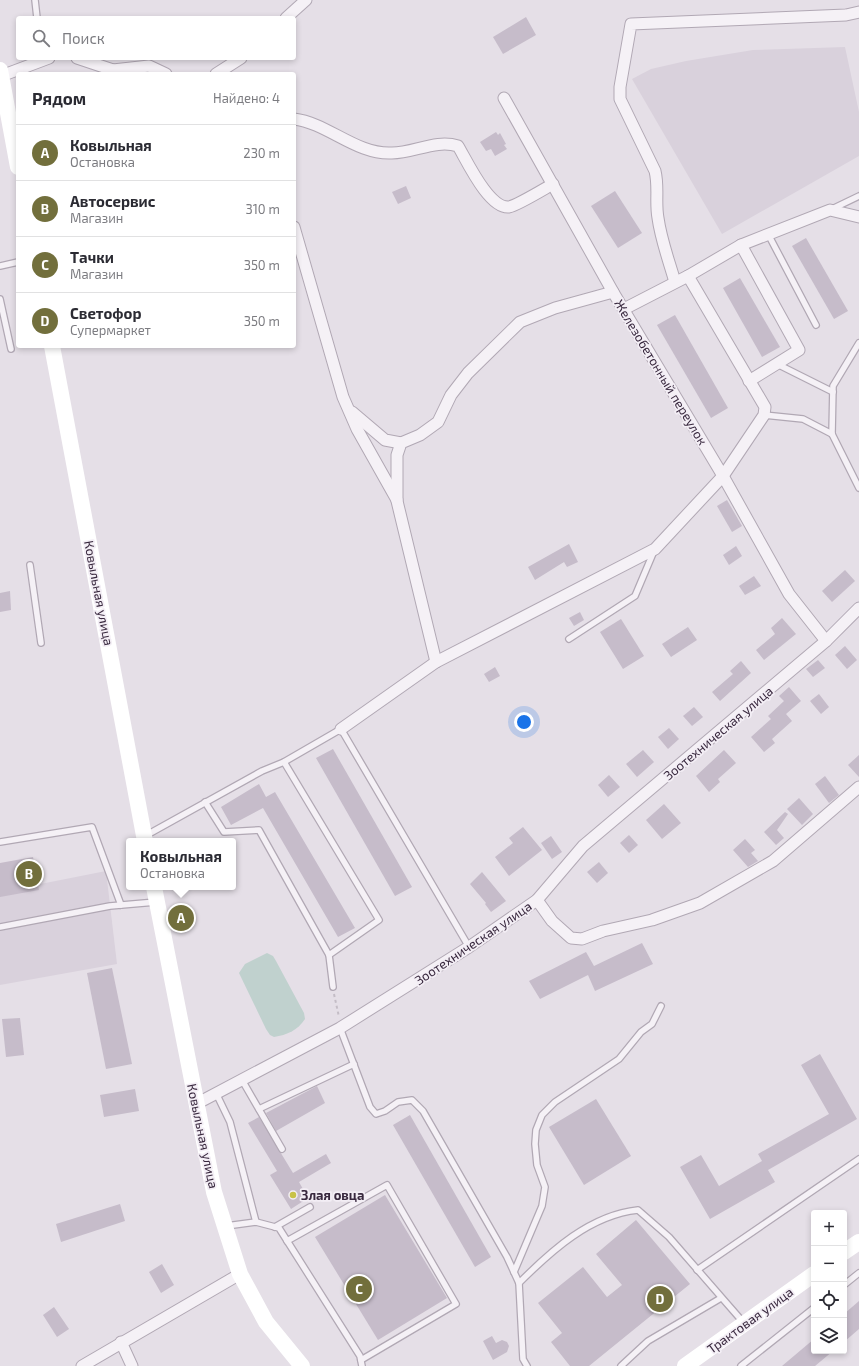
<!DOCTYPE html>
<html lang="ru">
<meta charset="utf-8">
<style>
body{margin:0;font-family:"Exo 2",sans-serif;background:#f7f7f7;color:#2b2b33}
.controls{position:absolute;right:12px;bottom:12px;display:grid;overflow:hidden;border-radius:4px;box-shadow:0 2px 6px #0003}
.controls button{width:36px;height:36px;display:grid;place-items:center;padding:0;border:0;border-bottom:1px solid #e1e1e2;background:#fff;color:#2b2b33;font:20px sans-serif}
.you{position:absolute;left:524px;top:722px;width:14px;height:14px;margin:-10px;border:3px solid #fff;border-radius:50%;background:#1a73e8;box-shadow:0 0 0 6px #1a73e833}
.badge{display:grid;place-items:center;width:26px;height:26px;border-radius:50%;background:#726f3c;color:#fff;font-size:13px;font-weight:700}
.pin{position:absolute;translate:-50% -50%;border:2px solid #fff;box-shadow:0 1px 4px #0006}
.popup{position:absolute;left:126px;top:838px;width:110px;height:52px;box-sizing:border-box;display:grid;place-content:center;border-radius:4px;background:#fff;filter:drop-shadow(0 1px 3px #0005);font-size:13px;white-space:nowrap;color:#7c7c81}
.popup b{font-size:15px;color:#2b2b33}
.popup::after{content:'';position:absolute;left:50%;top:100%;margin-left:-8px;border:8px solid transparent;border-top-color:#fff}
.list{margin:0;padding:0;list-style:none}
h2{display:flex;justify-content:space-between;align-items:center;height:52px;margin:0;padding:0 16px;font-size:17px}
h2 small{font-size:13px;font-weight:400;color:#7c7c81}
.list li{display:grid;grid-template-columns:26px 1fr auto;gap:12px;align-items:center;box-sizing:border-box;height:56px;padding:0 16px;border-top:1px solid #e1e1e2}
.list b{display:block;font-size:15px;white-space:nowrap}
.list p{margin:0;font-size:13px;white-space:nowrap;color:#7c7c81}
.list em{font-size:13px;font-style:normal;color:#7c7c81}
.icon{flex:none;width:22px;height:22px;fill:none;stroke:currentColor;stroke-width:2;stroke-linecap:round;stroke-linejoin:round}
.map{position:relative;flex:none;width:859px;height:1366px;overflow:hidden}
.search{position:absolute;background:#fff;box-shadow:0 2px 6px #0003;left:16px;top:16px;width:280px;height:44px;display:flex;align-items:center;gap:10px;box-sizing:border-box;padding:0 14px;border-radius:4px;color:#7c7c81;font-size:15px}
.panel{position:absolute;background:#fff;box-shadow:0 2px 6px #0003;left:16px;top:72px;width:280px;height:276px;border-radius:4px}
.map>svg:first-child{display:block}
</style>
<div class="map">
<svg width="859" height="1366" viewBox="0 0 859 1366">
<rect width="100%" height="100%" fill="#e5dfe7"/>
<g fill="#d9d1dc">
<polygon points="845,47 859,112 859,156 722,234 632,79 651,69 686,61 753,50"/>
<polygon points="106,871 117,964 0,985 0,892"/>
</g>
<path fill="#c0d1ce" d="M267 953 273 956 276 961 304 1013 305 1019C298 1030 287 1035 274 1037L270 1035 266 1029 239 973 245 964Z"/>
<g fill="#c6bcca">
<polygon points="526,17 536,35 503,54 493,37"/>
<polygon points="496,132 498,135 500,133 506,144 504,145 507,149 495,156 491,149 486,151 480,142"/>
<polygon points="406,186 411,198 398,204 392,192"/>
<polygon points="615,191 642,233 618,248 591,206"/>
<polygon points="806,238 848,311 834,319 792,246"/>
<polygon points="740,278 780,347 762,357 723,288"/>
<polygon points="675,315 728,408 711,418 657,325"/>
<polygon points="727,500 742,526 732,532 717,506"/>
<polygon points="569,544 578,562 567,567 564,562 535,580 528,567"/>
<polygon points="736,546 742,556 729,565 723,555"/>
<polygon points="845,570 855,581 832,602 822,591"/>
<polygon points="754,576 761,586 745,595 739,586"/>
<polygon points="10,591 11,610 0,612 0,593"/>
<polygon points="580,612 584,620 574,626 569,618"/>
<polygon points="782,618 796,634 764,660 756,650 775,634 771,628"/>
<polygon points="621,619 644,656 623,669 600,632"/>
<polygon points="688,627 697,640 671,657 662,644"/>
<polygon points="845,646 857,660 847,669 835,655"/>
<polygon points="818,660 825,668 813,677 806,669"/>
<polygon points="741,661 751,673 720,701 712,692 733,674 730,671"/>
<polygon points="495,667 500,676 489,682 484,674"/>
<polygon points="789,687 801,701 786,714 792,721 772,739 775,743 764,752 751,737 771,719 768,716 784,701 779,696"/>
<polygon points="819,694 829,707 821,714 810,701"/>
<polygon points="694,707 703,717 692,726 683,716"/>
<polygon points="669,728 679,739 668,749 658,737"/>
<polygon points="333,749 412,887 395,896 316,758"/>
<polygon points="643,750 654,762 637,777 626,764"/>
<polygon points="724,750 736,763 718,779 720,782 709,792 696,776"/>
<polygon points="859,755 859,777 848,765"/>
<polygon points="609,775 620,787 608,797 598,785"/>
<polygon points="825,776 839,795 829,803 815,784"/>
<polygon points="259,784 266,797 275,792 355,928 338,937 263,808 231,825 221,807"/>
<polygon points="799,798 813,814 802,825 787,809"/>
<polygon points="664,804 681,823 662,839 646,820"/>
<polygon points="785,812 788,814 777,830 784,838 776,845 764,832"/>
<polygon points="523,827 542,850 509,876 495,857 513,843 509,838"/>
<polygon points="629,835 638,845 629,853 620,843"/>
<polygon points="551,836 562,852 552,859 541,843"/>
<polygon points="745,839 755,850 751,853 758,861 748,867 733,850"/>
<polygon points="33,857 39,890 0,897 0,863"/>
<polygon points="599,862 608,873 597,883 587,872"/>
<polygon points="482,872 506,901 491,912 485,904 486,903 470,884"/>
<polygon points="642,943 653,964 595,991 588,975 540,999 529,981 586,952 594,966"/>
<polygon points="112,968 132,1064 106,1069 87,973"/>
<polygon points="20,1018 24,1055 6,1057 2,1019"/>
<polygon points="820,1054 857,1119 768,1170 775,1182 710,1219 680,1167 701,1155 719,1186 762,1161 758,1154 829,1114 801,1065"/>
<polygon points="317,1086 325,1103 276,1131 266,1113"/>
<polygon points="135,1089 139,1111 104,1117 100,1095"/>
<polygon points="596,1099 631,1156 584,1185 549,1127"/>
<polygon points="410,1115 491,1257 475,1267 393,1125"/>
<polygon points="259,1117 293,1173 326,1154 331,1163 299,1182 308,1198 291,1209 270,1175 277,1171 248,1123"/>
<polygon points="385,1195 447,1298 378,1340 315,1237"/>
<polygon points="120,1204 125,1221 61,1242 56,1224"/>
<polygon points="636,1220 690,1284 589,1366 570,1366 551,1342 562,1333 538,1303 583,1267 607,1297 622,1285 596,1254"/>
<polygon points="162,1264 174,1285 161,1293 149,1272"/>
<polygon points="859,1301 859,1329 844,1342 844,1314"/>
<polygon points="54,1307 69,1329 57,1337 43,1315"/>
<polygon points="492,1336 496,1343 502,1340 507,1342 509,1346 507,1352 493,1360 483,1341"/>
<polygon points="814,1339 814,1351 833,1351 815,1366 782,1366"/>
</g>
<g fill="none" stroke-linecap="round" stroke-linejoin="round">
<g stroke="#b1a8b4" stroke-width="8">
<g id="service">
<polyline points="35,0 37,18"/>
<polyline points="832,209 859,196"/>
<polyline points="768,234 816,325"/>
<polyline points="0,266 18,262"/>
<polyline points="0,299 11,349"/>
<polyline points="859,343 833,386 832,434 859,488"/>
<polyline points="777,364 833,392"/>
<polyline points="764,415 803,419 832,434"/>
<polyline points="30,565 41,643"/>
<polyline points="569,639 635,596 654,551"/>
<polyline points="284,762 379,920 329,955 333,987"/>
<polyline points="205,802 224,832 259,830 329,955"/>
<polyline points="145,836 262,771 284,762 341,729 469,947"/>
<polyline points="0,842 92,827 121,905"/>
<polyline points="0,927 110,906 156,902"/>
<polyline points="340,1028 370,1107 376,1114 385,1111 398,1102 412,1100 423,1111 507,1257 519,1283 523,1359 527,1366"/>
<polyline points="242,1080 282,1149"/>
<polyline points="216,1093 230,1122 256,1222"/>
<polyline points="259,1109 354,1064"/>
<polyline points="226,1226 256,1222 279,1228 360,1356 362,1366"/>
<polyline points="275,1227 310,1207"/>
<polyline points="287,1241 387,1185 456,1304 361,1360"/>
<polyline points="697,1270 859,1159"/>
<polyline points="514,1272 542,1206 545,1187 537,1165 535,1144 536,1130 542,1115 555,1102 619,1059 641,1032 652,1024 661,1006"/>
<path d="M519 1283C551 1251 590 1215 638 1210L669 1237 743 1322"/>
<polyline points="844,1285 859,1273"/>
<polyline points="621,1366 648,1341 721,1298"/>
<polyline points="741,1366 814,1308"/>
</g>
</g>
<g stroke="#b1a8b4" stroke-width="13">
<g id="minor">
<polyline points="286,18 306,0"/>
<polyline points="77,58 113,70 118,73"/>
<polyline points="113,70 149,66 166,74"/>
<polyline points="216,74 241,58"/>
<polyline points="1,76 49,58"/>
<polyline points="504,98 613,292 723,476 789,594 826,641"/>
<path d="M294 119C328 123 356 155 392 153 414 153 436 139 458 146 467 161 489 209 509 207 518 205 544 189 553 184"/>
<polyline points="294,227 343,397 357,429 397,500"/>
<polyline points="741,245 799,350 749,381"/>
<path d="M675 282C669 261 661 240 658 218 655 202 659 187 655 171L620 99V87L631 24 846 15 859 12"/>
<polyline points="624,309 688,276 741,245 830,210 859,217"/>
<polyline points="352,412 385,440 401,443"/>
<polyline points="436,662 397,501 397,455 401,443 420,435 438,422 451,395 468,373 520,322 555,308 613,292"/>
<polyline points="341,729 436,662 655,549 723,476 764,415 765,407 688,276"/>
<polyline points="537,900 552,921 571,938 582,939 603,931 652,920 700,903 773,861 859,787"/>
<polyline points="196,1104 340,1028 469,947 537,900 583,846 826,641 859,608"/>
<polyline points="121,1342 132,1366"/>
<polyline points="82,1366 240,1274"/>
</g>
</g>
<polyline stroke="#c4bdc6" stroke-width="2" stroke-dasharray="3 3" stroke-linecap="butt" points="334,994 339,1017"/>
<use href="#service" stroke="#f5f1f6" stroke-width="5.5"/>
<use href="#minor" stroke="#f5f1f6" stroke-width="11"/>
<g stroke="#fff" stroke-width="16">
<polyline points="0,70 18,167"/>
<polyline points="52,346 145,841"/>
<polyline points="154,887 214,1192 240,1274 266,1322 302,1366"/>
<polyline points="844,1252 859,1242"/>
<polyline points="685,1366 814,1274"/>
</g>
</g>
<circle fill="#c8c248" stroke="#f3eef5" stroke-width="1.5" cx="293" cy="1195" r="4"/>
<g text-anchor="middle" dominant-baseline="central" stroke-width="3.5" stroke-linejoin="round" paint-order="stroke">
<g font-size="13" fill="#38283e" stroke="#f3eef5">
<text transform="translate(661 372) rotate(59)">Железобетонный переулок</text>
<text transform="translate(99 593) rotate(79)">Ковыльная улица</text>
<text transform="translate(718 733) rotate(-40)">Зоотехническая улица</text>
<text transform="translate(473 943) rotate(-34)">Зоотехническая улица</text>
<text transform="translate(203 1136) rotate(78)">Ковыльная улица</text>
<text transform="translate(750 1320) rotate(-36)">Трактовая улица</text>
</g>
<g font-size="13" font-weight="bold" fill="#38283e" stroke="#f3eef5" text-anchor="start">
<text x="301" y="1195">Злая овца</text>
</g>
</g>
</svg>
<div class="controls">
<button>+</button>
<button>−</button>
<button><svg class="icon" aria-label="locate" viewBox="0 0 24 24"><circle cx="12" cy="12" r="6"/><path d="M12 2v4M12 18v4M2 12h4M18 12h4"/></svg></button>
<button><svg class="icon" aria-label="layers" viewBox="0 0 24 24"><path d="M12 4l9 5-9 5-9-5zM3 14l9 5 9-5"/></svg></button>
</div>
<div class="you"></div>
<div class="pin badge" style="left:181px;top:918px">A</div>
<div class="popup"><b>Ковыльная</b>Остановка</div>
<div class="pin badge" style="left:29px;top:874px">B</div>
<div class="pin badge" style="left:359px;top:1289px">C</div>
<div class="pin badge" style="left:660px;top:1299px">D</div>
<div class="search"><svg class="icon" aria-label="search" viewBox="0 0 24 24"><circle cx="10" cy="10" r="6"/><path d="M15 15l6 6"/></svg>Поиск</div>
<section class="panel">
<h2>Рядом<small>Найдено: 4</small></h2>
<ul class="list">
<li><span class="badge">A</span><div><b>Ковыльная</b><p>Остановка</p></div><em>230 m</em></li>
<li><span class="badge">B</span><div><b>Автосервис</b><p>Магазин</p></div><em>310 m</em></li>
<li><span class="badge">C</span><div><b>Тачки</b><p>Магазин</p></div><em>350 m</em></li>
<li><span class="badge">D</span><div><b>Светофор</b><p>Супермаркет</p></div><em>350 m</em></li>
</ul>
</section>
</div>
